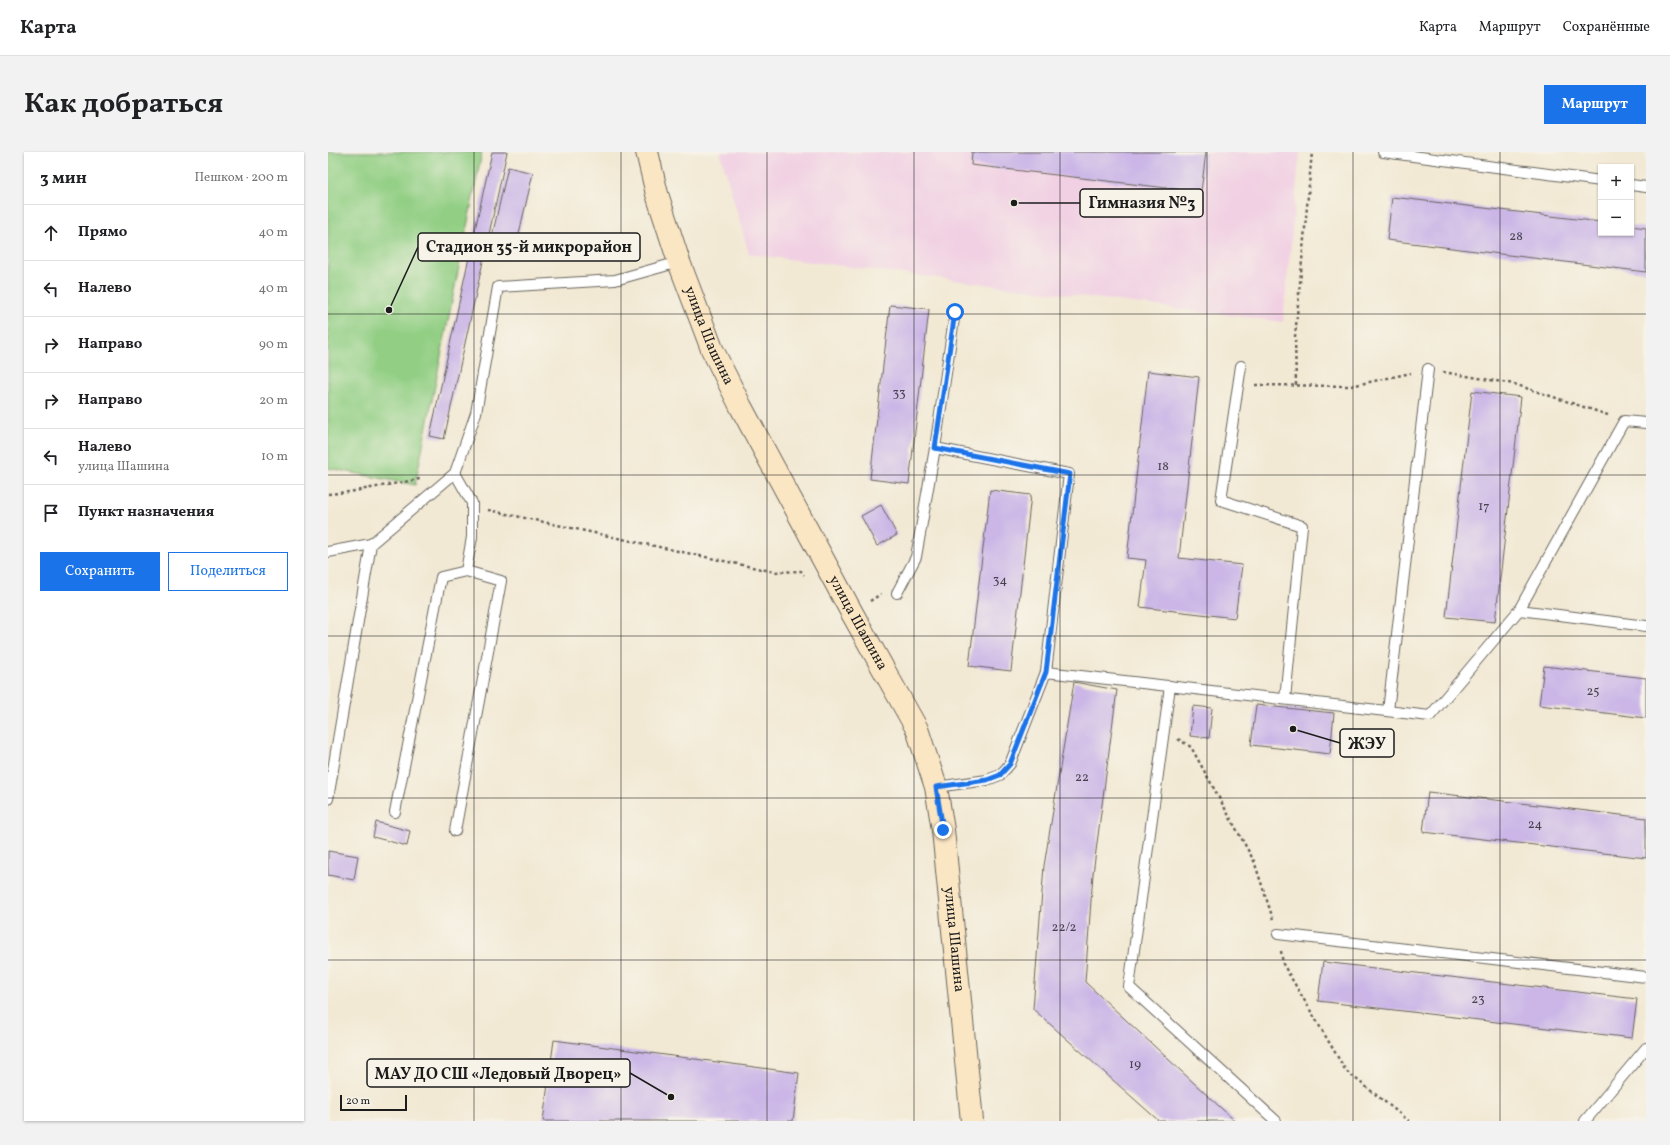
<!DOCTYPE html>
<html lang="ru">
<meta charset="utf-8">
<style>
body{margin:0;font-family:Vollkorn,serif;background:#f2f2f2;color:#202124}
.controls{position:absolute;right:12px;top:12px;display:grid;overflow:hidden;border-radius:0px;box-shadow:0 1px 3px #0004}
.controls button{width:36px;height:36px;display:grid;place-items:center;padding:0;border:0;border-bottom:1px solid #e0e0e0;background:#fff;color:#202124;font:20px sans-serif}
.scale{position:absolute;left:12px;bottom:10px;width:67px;box-sizing:border-box;padding-left:4px;border:2px solid #1c1c1c;border-top:0;font-size:11px;line-height:14px;white-space:nowrap;color:#1c1c1c;-webkit-text-stroke:3px #f7f3e8;paint-order:stroke}
.stop{position:absolute;width:12px;height:12px;margin:-9px;border:3px solid #1a73e8;border-radius:50%;background:#fff}
.stop.end{background:#1a73e8;border-color:#fff;box-shadow:0 1px 4px #0008}
.list{margin:0;padding:0;list-style:none}
h2{display:flex;justify-content:space-between;align-items:center;height:52px;margin:0;padding:0 16px;font-size:17px}
h2 small{font-size:13px;font-weight:400;color:#757577}
.list li{display:grid;grid-template-columns:26px 1fr auto;gap:12px;align-items:center;box-sizing:border-box;height:56px;padding:0 16px;border-top:1px solid #e0e0e0}
.list b{display:block;font-size:15px;white-space:nowrap}
.list p{margin:0;font-size:13px;white-space:nowrap;color:#757577}
.list em{font-size:13px;font-style:normal;color:#757577}
.actions{display:flex;gap:8px;padding:12px 16px}
.actions a{flex:1;padding:9px 0;border:1px solid #1a73e8;border-radius:0px;text-align:center;font-size:14px;color:#1a73e8}
.actions .main{background:#1a73e8;color:#fff}
.icon{flex:none;width:22px;height:22px;fill:none;stroke:currentColor;stroke-width:2;stroke-linecap:round;stroke-linejoin:round}
.map{position:relative;flex:none;width:1318px;height:969px;overflow:hidden;border-radius:0px}
header{display:flex;align-items:center;gap:24px;box-sizing:border-box;height:56px;padding:0 20px;background:#fff;border-bottom:1px solid #e0e0e0}
header strong{font-size:19px}
nav{display:flex;gap:22px;margin-inline-start:auto;font-size:14px}
.intro{display:flex;align-items:center;justify-content:space-between;box-sizing:border-box;height:96px;padding:0 24px}
h1{margin:0;font-size:28px}
.button{padding:10px 18px;border-radius:0px;background:#1a73e8;color:#fff;font-size:14px;font-weight:700}
main{display:flex;gap:24px;padding:0 24px}
aside{flex:1;background:#fff;border-radius:0px;box-shadow:0 1px 3px #0004}
.map>svg:first-child{display:block}
</style>
<header>
<strong>Карта</strong>
<nav><a>Карта</a><a>Маршрут</a><a>Сохранённые</a></nav>
</header>
<div class="intro"><h1>Как добраться</h1><a class="button">Маршрут</a></div>
<main>
<aside>
<h2>3 мин<small>Пешком · 200 m</small></h2>
<ul class="list">
<li><svg class="icon" aria-label="ahead" viewBox="0 0 24 24"><path d="M12 20V5M6 11l6-6 6 6"/></svg><div><b>Прямо</b></div><em>40 m</em></li>
<li><svg class="icon" aria-label="left" viewBox="0 0 24 24"><path d="M17 20v-9H6M10 6l-5 5 5 5"/></svg><div><b>Налево</b></div><em>40 m</em></li>
<li><svg class="icon" aria-label="right" viewBox="0 0 24 24"><path d="M7 20v-9h11M14 6l5 5-5 5"/></svg><div><b>Направо</b></div><em>90 m</em></li>
<li><svg class="icon" aria-label="right" viewBox="0 0 24 24"><path d="M7 20v-9h11M14 6l5 5-5 5"/></svg><div><b>Направо</b></div><em>20 m</em></li>
<li><svg class="icon" aria-label="left" viewBox="0 0 24 24"><path d="M17 20v-9H6M10 6l-5 5 5 5"/></svg><div><b>Налево</b><p>улица Шашина</p></div><em>10 m</em></li>
<li><svg class="icon" aria-label="arrive" viewBox="0 0 24 24"><path d="M6 21V4h12l-3 4 3 4H6"/></svg><div><b>Пункт назначения</b></div></li>
</ul>
<div class="actions"><a class="main">Сохранить</a><a>Поделиться</a></div>
</aside>
<div class="map">
<svg width="1318" height="969" viewBox="0 0 1318 969">
<rect width="100%" height="100%" fill="#f7f3e8"/>
<filter id="ink" filterUnits="userSpaceOnUse"><feTurbulence type="fractalNoise" baseFrequency=".025" numOctaves="2"/><feDisplacementMap in="SourceGraphic" scale="8" xChannelSelector="R" yChannelSelector="G"/><feConvolveMatrix kernelMatrix="1 2 1 2 8 2 1 2 1" color-interpolation-filters="sRGB"/></filter>
<filter id="wash" filterUnits="userSpaceOnUse"><feTurbulence type="fractalNoise" baseFrequency=".012" numOctaves="4" result="noise"/><feDisplacementMap in="SourceGraphic" scale="16" xChannelSelector="R" yChannelSelector="G"/><feGaussianBlur stdDeviation="0.9" result="paint"/><feColorMatrix in="noise" values="0 0 0 0 0 0 0 0 0 0 0 0 0 0 0 0 0 1.4 0 .05"/><feComposite in="paint" operator="in"/></filter>
<g filter="url(#wash)">
<rect width="100%" height="100%" fill="#f2e9d4"/>
<polygon fill="#f1d0e3" points="392,0 972,0 955,170 421,102"/>
<polygon fill="#92cf84" stroke="#577650" points="0,0 154,0 87,333 0,316"/>
<g id="blocks">
<g fill="#cbb6e7">
<polygon points="164,0 179,0 116,287 102,284"/>
<polygon points="644,0 878,0 873,40 643,13"/>
<polygon points="180,15 205,21 187,99 162,93"/>
<polygon points="1064,45 1273,70 1273,81 1303,81 1303,74 1318,76 1318,120 1059,88"/>
<polygon points="562,153 601,157 581,332 542,327"/>
<polygon points="820,219 871,225 851,406 914,413 907,466 812,455 818,408 799,406"/>
<polygon points="1144,239 1193,245 1167,470 1118,465"/>
<polygon points="662,338 703,343 683,519 641,514"/>
<polygon points="553,353 569,383 549,394 533,364"/>
<polygon points="1216,514 1318,526 1318,566 1211,553"/>
<polygon points="746,530 789,538 765,722 757,830 907,969 831,969 705,857 716,714"/>
<polygon points="928,553 1006,561 1002,602 923,593"/>
<polygon points="865,554 884,556 881,586 862,584"/>
<polygon points="1100,640 1318,666 1318,706 1095,680"/>
<polygon points="48,670 82,679 79,694 45,685"/>
<polygon points="0,699 30,704 26,728 0,723"/>
<polygon points="995,810 1309,847 1304,886 990,849"/>
<polygon points="226,888 471,921 465,969 215,969"/>
</g>
</g>
</g>
<g filter="url(#ink)">
<use href="#blocks" fill-opacity="0" stroke="#67645c" stroke-width="1"/>
<g fill="none" stroke-linecap="round" stroke-linejoin="round">
<g stroke="#67645c" stroke-width="12">
<g id="lane">
<polyline points="1055,0 1273,29"/>
<polyline points="1303,33 1318,35"/>
<polyline points="913,214 893,348 974,374 957,547"/>
<polyline points="607,296 741,322 718,520 682,612 672,623 659,628 608,635"/>
<polyline points="0,400 43,392"/>
<polyline points="569,441 588,405 607,296 627,160"/>
<polyline points="1191,458 1296,269 1318,271"/>
<polyline points="718,520 1102,564 1191,458 1318,474"/>
<polyline points="842,534 801,835 948,969"/>
<polyline points="1060,559 1100,217"/>
<polyline points="0,647 43,392 127,321 148,261 170,135 287,128 351,110"/>
<polyline points="67,660 113,425 138,419"/>
<polyline points="127,679 173,429 138,419 144,385 144,351 127,321"/>
<polyline points="950,782 1318,825"/>
<polyline points="1257,969 1318,896"/>
</g>
</g>
<g stroke="#67645c" stroke-width="24">
<g id="secondary">
<path id="s1" d="M319 0 329 42 351 110 384 197 413 255 524 461 589 577 608 635 615 678 644 969"/>
</g>
</g>
<g stroke="#67645c" stroke-width="2.5" stroke-dasharray="3 3" stroke-linecap="butt">
<polyline points="1115,220 1186,232 1280,263"/>
<polyline points="927,233 1023,234 1083,221"/>
<polyline points="968,233 967,185 984,0"/>
<polyline points="0,342 21,340 92,327"/>
<polyline points="160,358 447,420 473,419 476,423"/>
<polyline points="542,449 553,442"/>
<polyline points="850,587 863,595 926,709 945,767"/>
<polyline points="953,799 955,812 1018,919 1081,969"/>
</g>
<use href="#lane" stroke="#fff" stroke-width="10"/>
<use href="#secondary" stroke="#fbe6c4" stroke-width="22"/>
</g>
</g>
<g fill="none" stroke-linecap="round" stroke-linejoin="round" filter="url(#ink)">
<polyline stroke="#1a73e8" stroke-width="5" points="615,678 608,635 659,628 672,623 682,612 718,520 742,322 607,296 627,160"/>
</g>
<path fill="none" stroke="#1c1c1c" stroke-width="1" stroke-opacity="0.55" d="M146 0V969M293 0V969M439 0V969M586 0V969M732 0V969M879 0V969M1025 0V969M1172 0V969M0 162H1318M0 323H1318M0 484H1318M0 646H1318M0 808H1318"/>
<g text-anchor="middle" dominant-baseline="central" stroke-width="3" stroke-linejoin="round" paint-order="stroke">
<g font-size="13" fill="#48424f">
<text x="1188" y="85">28</text>
<text x="571" y="242">33</text>
<text x="835" y="315">18</text>
<text x="1156" y="355">17</text>
<text x="672" y="429">34</text>
<text x="1265" y="540">25</text>
<text x="754" y="626">22</text>
<text x="1207" y="673">24</text>
<text x="736" y="776">22/2</text>
<text x="1150" y="848">23</text>
<text x="807" y="913">19</text>
</g>
<g font-size="15" fill="#1c1c1c" stroke="#f7f3e8">
<text stroke="none"><textPath href="#s1" startOffset="194">улица Шашина</textPath></text>
<text stroke="none"><textPath href="#s1" startOffset="518">улица Шашина</textPath></text>
<text stroke="none"><textPath href="#s1" startOffset="854">улица Шашина</textPath></text>
</g>
</g>
<path fill="none" stroke="#1c1c1c" stroke-width="1.5" d="M686 51L752 51M61 158L90 95M965 577L1012 591M343 945L302 921"/>
<g fill="#1c1c1c" stroke="#f7f3e8" stroke-width="1.5">
<circle cx="686" cy="51" r="4"/>
<circle cx="61" cy="158" r="4"/>
<circle cx="965" cy="577" r="4"/>
<circle cx="343" cy="945" r="4"/>
</g>
<g fill="#f7f3e8" stroke="#1c1c1c" stroke-width="1.5">
<rect x="752" y="37" width="123" height="28" rx="4"/>
<rect x="90" y="81" width="222" height="28" rx="4"/>
<rect x="1012" y="577" width="54" height="28" rx="4"/>
<rect x="39" y="907" width="263" height="28" rx="4"/>
</g>
<g font-size="16" text-anchor="middle" font-weight="bold" fill="#1c1c1c">
<text x="814" y="56">Гимназия №3</text>
<text x="201" y="100">Стадион 35-й микрорайон</text>
<text x="1039" y="597">ЖЭУ</text>
<text x="170" y="927">МАУ ДО СШ «Ледовый Дворец»</text>
</g>
</svg>
<div class="controls">
<button>+</button>
<button>−</button>
</div>
<div class="scale">20 m</div>
<div class="stop" style="left:627px;top:160px"></div>
<div class="stop end" style="left:615px;top:678px"></div>
</div>
</main>
